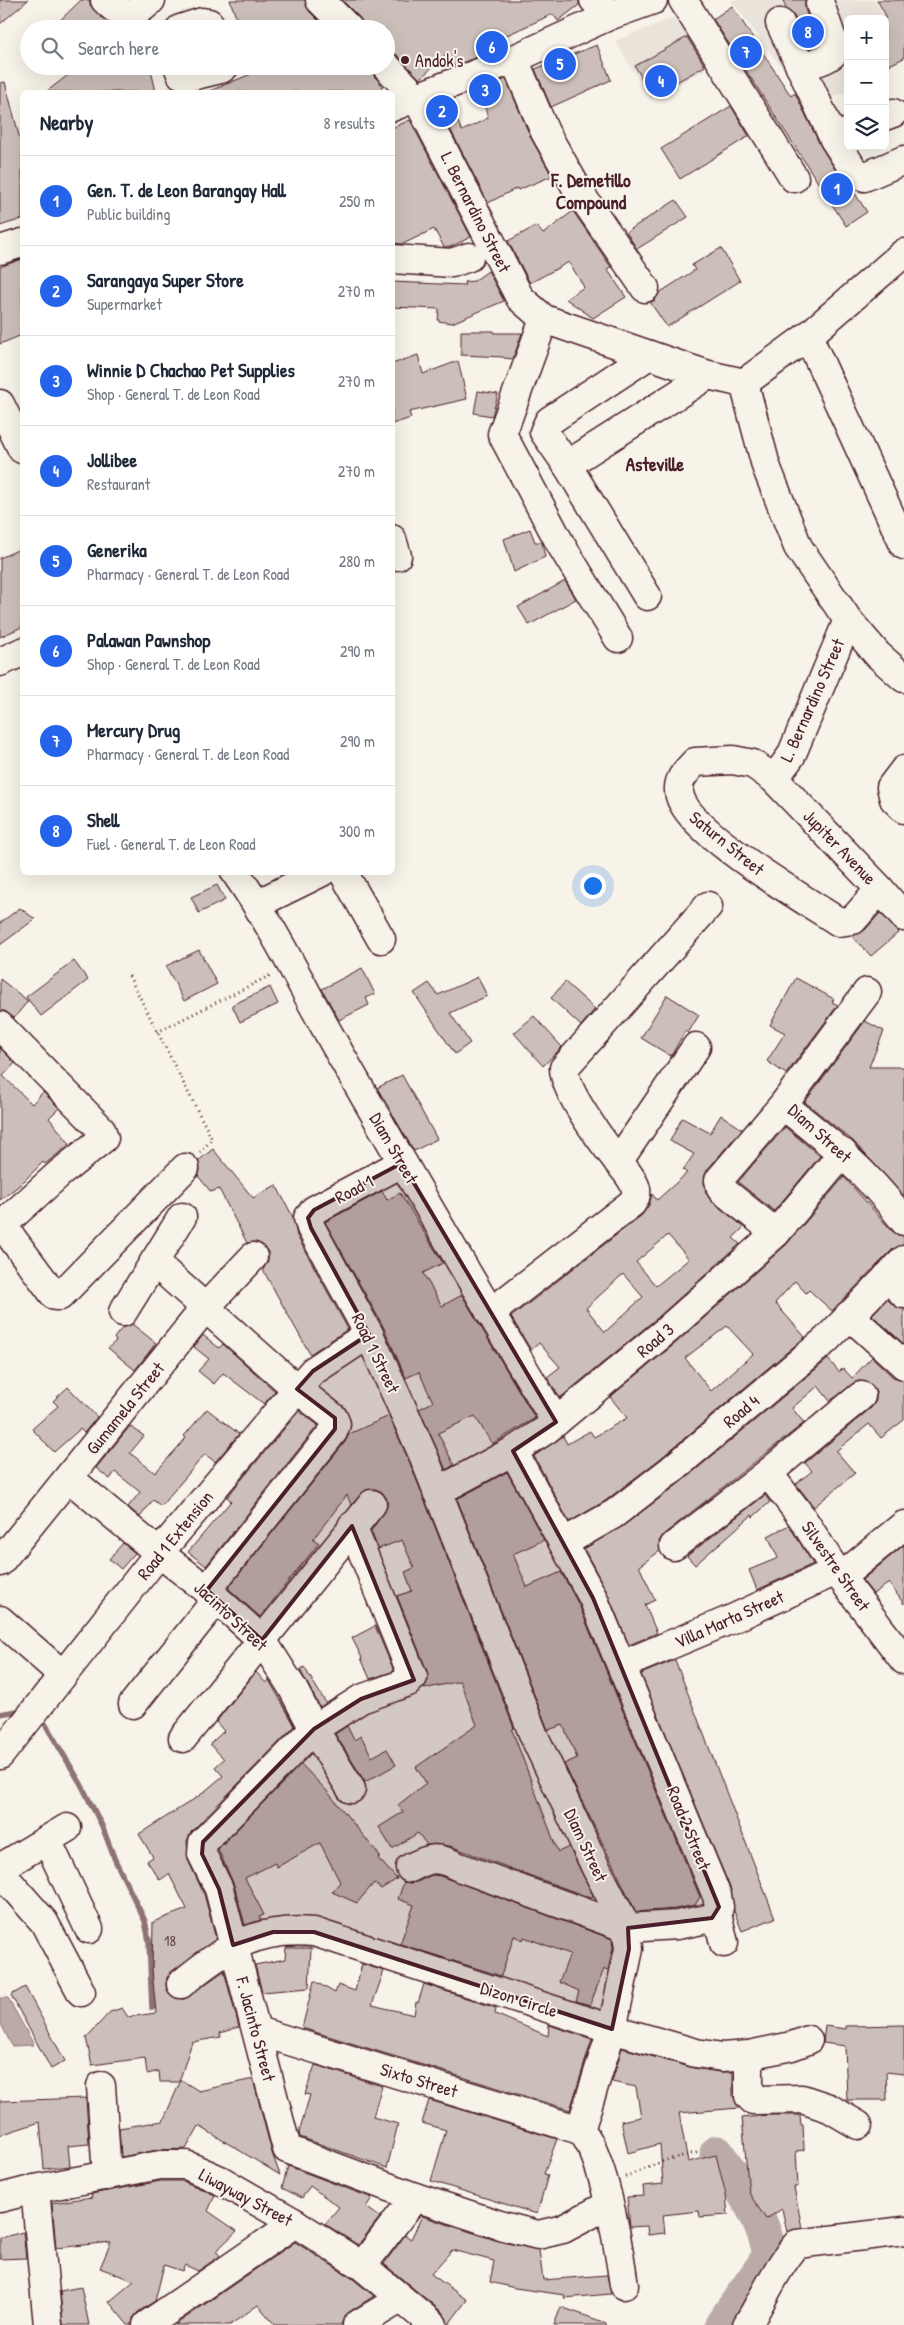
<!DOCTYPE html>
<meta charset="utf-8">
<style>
body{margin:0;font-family:"Patrick Hand",sans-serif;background:#f2f2f3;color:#1f2937}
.controls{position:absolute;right:15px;top:15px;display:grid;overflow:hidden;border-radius:8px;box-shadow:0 5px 20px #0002}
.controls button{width:45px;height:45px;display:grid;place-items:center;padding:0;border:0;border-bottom:1px solid #e0e1e3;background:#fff;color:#1f2937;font:25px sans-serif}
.you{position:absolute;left:592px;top:885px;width:18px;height:18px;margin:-12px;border:4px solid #fff;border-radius:50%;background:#1a73e8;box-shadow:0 0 0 8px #1a73e833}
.badge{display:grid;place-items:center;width:32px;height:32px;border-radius:50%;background:#2563eb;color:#fff;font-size:16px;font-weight:700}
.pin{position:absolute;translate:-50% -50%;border:2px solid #fff;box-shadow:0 1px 5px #0006}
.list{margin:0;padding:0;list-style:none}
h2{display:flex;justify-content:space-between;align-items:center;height:65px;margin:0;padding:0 20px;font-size:21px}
h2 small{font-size:16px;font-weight:400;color:#747a83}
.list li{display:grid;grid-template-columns:32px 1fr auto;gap:15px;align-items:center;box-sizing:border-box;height:90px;padding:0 20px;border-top:1px solid #e0e1e3}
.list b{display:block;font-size:19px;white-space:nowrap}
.list p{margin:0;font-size:16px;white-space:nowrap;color:#747a83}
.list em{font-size:16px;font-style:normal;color:#747a83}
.icon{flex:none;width:28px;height:28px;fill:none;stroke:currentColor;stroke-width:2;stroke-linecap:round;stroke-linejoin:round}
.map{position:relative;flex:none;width:904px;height:2325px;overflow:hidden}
.search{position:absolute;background:#fff;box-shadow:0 5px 20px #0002;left:20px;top:20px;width:375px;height:55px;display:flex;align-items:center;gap:12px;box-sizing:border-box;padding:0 18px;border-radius:28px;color:#747a83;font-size:19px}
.panel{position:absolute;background:#fff;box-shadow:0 5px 20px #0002;left:20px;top:90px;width:375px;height:785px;border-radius:8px}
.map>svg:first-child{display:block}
</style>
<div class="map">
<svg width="904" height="2325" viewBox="0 0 904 2325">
<rect width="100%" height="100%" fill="#f7f3e8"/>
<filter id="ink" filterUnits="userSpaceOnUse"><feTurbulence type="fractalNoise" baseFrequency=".02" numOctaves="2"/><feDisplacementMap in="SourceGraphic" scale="10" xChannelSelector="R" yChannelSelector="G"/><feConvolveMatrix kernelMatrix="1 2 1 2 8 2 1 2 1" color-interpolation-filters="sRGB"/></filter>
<g filter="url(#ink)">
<g fill="#eae3da">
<polygon points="731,0 874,0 885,19 848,19 848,91 811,106"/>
<polygon points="679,15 712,66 650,99 615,41"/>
</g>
<polygon fill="#bcaaa7" stroke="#8e7275" points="0,1998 8,1998 34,2045 12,2046 0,2022"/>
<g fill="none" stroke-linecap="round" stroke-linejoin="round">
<g stroke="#8e7275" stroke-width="5.5">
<polyline points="0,1714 23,1710"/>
<polyline points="41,1717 81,1784 102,1826 115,1860 145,1921 149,1941 152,2008 167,1992 183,2000"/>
</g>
<path stroke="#bcaaa7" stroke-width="35" d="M717 2153C738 2184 764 2216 770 2256L722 2325"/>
</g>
<g fill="#ccbfb9" stroke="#4a1f2b" fill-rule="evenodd">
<polygon points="0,0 28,0 0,24"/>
<polygon points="81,0 90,0 90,5 101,17 111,24 124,29 51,29"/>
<polygon points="230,0 305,0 309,11 327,29 240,29"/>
<polygon points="342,0 579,0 579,5 558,21 553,14 496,40 499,48 457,65 452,66 447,53 420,79 397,55 386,51 386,29 364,29 360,18"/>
<polygon points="783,0 805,0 805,9 818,45 809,48 794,16 786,9"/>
<polygon points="877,0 904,0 904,58 885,67 885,14"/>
<polygon points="732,6 791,96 795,93 821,147 840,177 850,186 867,212 846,226 713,19"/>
<polygon points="687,37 705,66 652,96 635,66"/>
<polygon points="597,45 611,80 551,107 535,69"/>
<polygon points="80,66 150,66 156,92 46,92"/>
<polygon points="254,66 371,66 374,76 383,86 375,92 207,92 256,72"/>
<polygon points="506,79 531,138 552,176 518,190 517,188 488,203 439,107 449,102 462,131 488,118 480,89"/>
<polygon points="5,82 22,147 22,219 0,226 0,83"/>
<polygon points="731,106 749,136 680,179 661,149"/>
<polygon points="410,120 471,237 450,247 444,247 434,229 403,244 392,243 392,128"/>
<polygon points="676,200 688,217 637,249 626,232"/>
<polygon points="573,211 611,267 607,269 626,297 593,318 566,299 584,287 569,262 530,283 508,241 536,226 543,234"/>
<polygon points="721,248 740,281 667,327 650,302 654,301 659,293 695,270 692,265"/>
<polygon points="22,259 22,335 0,344 0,267"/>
<polygon points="488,271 504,301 452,323 438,321 439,309 392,307 392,282 465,285 464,282 474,281"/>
<polygon points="461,331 494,331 494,333 522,333 513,359 504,358 503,357 461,355"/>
<polygon points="418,355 423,374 458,361 467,399 409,412 411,418 392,424 392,364"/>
<polygon points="478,391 498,394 492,416 474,413"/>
<polygon points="530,529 535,542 542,542 545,557 514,572 504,539"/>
<polygon points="22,548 22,627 0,637 0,558"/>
<polygon points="565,581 576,599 529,625 518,607"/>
<polygon points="217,885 225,900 199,913 191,897"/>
<polygon points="20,908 35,919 0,945 0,923"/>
<polygon points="880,913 899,932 871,956 852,936 865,930"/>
<polygon points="199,950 217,984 184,1001 166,966"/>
<polygon points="74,961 88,980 41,1016 26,997"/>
<polygon points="362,968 375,994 366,998 369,1005 339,1020 322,989"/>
<polygon points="478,977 487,996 450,1013 470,1043 455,1054 414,993 429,983 438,995"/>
<polygon points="796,978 834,999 832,1002 838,1005 786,1074 767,1061 785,1033 770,1025"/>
<polygon points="0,979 28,1001 14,1018 5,1011 0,1011"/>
<polygon points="565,982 595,1009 581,1026 551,998"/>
<polygon points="270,987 278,1004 240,1022 232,1005"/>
<polygon points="667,995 699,1015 688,1033 685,1031 671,1056 641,1038"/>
<polygon points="534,1016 562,1047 543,1066 514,1033"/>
<polygon points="865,1021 884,1031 869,1067 904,1067 904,1196 853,1141 805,1102"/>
<polygon points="0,1048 15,1063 3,1076 32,1104 43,1092 59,1108 49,1118 70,1144 45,1164 43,1162 21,1184 0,1200"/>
<polygon points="402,1075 437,1139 414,1151 377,1088"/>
<path d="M721 1115 742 1129 707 1170 704 1183 706 1193 711 1201 744 1227 733 1238 740 1244 657 1318 560 1398 547 1377 560 1367 539 1343 531 1350 511 1317 642 1215 649 1205 652 1194 657 1200 687 1173 683 1170 694 1154 670 1141 682 1118 710 1133ZM668 1235 689 1259 656 1286 636 1262ZM623 1274 643 1297 605 1332 586 1308Z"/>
<polygon points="785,1127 820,1156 774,1211 738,1182"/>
<polygon points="213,1149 253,1198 276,1185 293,1217 297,1236 348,1329 310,1354 263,1270 268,1260 268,1252 264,1246 256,1242 247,1243 219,1189 211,1192 198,1176 200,1171 198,1161"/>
<path d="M844 1177 892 1231 898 1235 904 1236V1245L893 1249 832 1311 809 1290 806 1293 795 1281 775 1303 805 1337 661 1458 605 1501 569 1522 534 1456 563 1436 567 1444 590 1431 594 1437 627 1418 610 1397 677 1342 786 1245ZM727 1326 753 1354 711 1391 685 1358Z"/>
<polygon points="382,1191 387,1200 400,1193 443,1263 423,1273 442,1306 462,1295 535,1418 492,1444 475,1416 438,1433 454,1465 446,1470 419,1409 433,1402 419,1372 406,1378 383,1326 325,1222"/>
<polygon points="887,1299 893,1305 904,1309 904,1344 872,1315"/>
<polygon points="132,1324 156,1343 135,1370 108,1348 116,1341 114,1338 122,1328"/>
<polygon points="203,1335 219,1348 223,1344 275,1391 264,1404 223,1373 214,1384 198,1371 209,1359 194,1347"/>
<polygon points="872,1357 893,1377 904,1380 904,1420 881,1438 869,1424 836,1451 855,1473 814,1507 796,1484 812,1471 805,1463 871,1408 876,1401 876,1393 873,1386 867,1382 858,1381 830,1401 818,1386 792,1408 804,1423 664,1534 659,1541 660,1551 639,1566 655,1600 645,1605 657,1633 629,1645 607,1592 584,1549 623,1526 681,1482 828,1359 839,1372 843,1368 852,1378"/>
<polygon points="68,1387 97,1417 84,1433 80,1429 54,1452 32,1429 58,1406 53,1401"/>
<polygon points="207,1409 239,1434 215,1462 205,1454 161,1506 153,1500 140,1517 128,1507 140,1492 115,1472 110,1479 96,1468 130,1426 144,1436 130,1453 155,1473 186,1438 184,1436"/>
<polygon points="299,1411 318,1425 206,1566 188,1552 231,1501 227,1497"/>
<polygon points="389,1416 410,1463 514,1728 512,1730 558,1852 569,1847 594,1897 591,1898 450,1846 427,1845 418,1833 392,1849 379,1827 403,1812 398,1805 426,1783 416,1767 477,1725 460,1681 424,1689 428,1680 427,1671 397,1596 412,1591 405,1572 414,1568 402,1540 378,1549 371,1531 387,1507 387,1499 382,1492 375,1489 366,1490 351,1505 347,1495 313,1539 319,1543 260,1617 228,1588 345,1442 349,1434"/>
<polygon points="507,1472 544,1540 513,1554 527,1587 561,1572 579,1605 700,1897 695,1905 675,1909 636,1912 564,1764 577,1758 563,1725 548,1730 457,1499"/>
<polygon points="765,1495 770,1502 753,1517 752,1515 695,1565 687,1556"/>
<polygon points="789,1525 813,1564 757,1590 749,1570 778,1558 768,1536"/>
<polygon points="123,1543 135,1553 121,1569 109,1559"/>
<polygon points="904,1545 904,1604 889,1583 873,1594 862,1580"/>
<polygon points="375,1626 394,1671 370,1679 361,1658 362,1658 352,1638"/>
<polygon points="675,1660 775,1918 742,1931 734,1911 731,1890 641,1674"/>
<polygon points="304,1667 326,1703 320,1707 300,1670"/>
<polygon points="256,1672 266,1683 269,1680 295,1726 191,1832 187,1841 188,1860 204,1894 216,1939 171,1972 167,1978 166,1986 169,1993 175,1998 184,1999 224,1971 239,2027 220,2033 221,2037 192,2042 179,2082 160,2082 159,2071 147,2074 145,2058 92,2065 86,2038 110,2012 122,2008 128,2017 156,2013 152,1970 153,1922 187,1909 169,1874 160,1880 147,1861 153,1857 139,1834 199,1796 223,1776 215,1767 224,1759 210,1744 224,1731 216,1722"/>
<polygon points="347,1726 354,1740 361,1736 372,1757 387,1749 396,1765 365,1782 335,1734"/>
<polygon points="301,1764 326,1790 380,1856 378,1858 397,1879 381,1889 374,1883 357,1903 332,1892 340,1882 320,1843 277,1867 275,1863 245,1878 264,1915 259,1917 261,1920 245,1925 234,1885 218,1849"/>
<polygon points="432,1875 440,1876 612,1939 613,1948 608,1970 604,1969 590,2005 576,2001 579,1991 559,1982 570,1954 524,1937 523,1940 514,1936 501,1976 400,1944 414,1905 398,1899 404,1882 417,1882"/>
<polygon points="286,1948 311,1948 309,1988 262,1992 255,1965 285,1959"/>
<polygon points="362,1964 384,1971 372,2005 414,2015 416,2002 418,2003 424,1984 496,2008 495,2014 548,2036 549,2025 592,2039 570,2110 302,2028 314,1981 335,1993 338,1985 355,1991"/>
<polygon points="25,1987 65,2061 51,2069 11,1995"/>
<polygon points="904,2025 904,2074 886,2072 887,2100 847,2100 845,2046 823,2043 825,2026 846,2029 846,2026"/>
<polygon points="622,2048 694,2068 720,2072 733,2072 733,2096 739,2108 679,2113 688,2162 716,2155 726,2195 728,2215 700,2217 699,2211 663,2215 665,2233 648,2235 647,2226 630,2227 627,2197 644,2196 643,2186 663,2184 660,2144 628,2153 621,2121 641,2117 636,2087 612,2082"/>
<polygon points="315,2065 382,2086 373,2117 398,2124 387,2168 300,2137 299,2132 310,2095 305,2094"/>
<polygon points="253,2079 272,2153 280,2175 199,2126 186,2149 157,2150 121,2157 119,2128 163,2121 181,2080 199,2091"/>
<polygon points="86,2098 89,2144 68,2146 70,2166 44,2169 40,2122 0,2135 0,2101"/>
<polygon points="429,2100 557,2139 544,2174 548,2175 537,2214 431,2181 446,2130 422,2123"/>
<polygon points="769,2115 800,2115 801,2125 803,2125 804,2150 796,2151 798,2187 794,2187 802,2228 787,2232 782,2209 766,2219 749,2193 742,2118"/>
<polygon points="288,2166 372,2198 366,2207 380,2217 358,2245 325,2224 339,2207 310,2186 302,2198 282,2188"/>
<polygon points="161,2181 183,2181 215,2195 208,2211 237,2231 216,2251 220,2256 198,2271 185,2265 182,2271 164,2265 155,2301 138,2312 133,2318 132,2325 128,2325 109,2302 134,2281 100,2268 111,2242 56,2248 52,2203 92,2197 91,2194"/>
<polygon points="422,2216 498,2241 539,2250 543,2280 607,2275 611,2294 564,2298 565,2295 515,2288 490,2282 494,2261 452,2250 431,2274 467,2300 448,2325 443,2313 384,2264 405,2235 411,2239"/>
<polygon points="23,2232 26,2258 0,2259 0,2238"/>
<polygon points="295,2242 353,2279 374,2296 349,2312 344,2317 341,2325 275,2325 258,2305 230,2325 175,2325"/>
<polygon points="81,2287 89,2325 63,2325 60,2291"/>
<polygon points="561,2307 606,2323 606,2325 554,2325"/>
</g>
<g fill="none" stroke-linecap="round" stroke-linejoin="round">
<g stroke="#4a1f2b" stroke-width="31">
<g id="minor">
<path d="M105 0C123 18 133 18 151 0"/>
<polyline points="320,0 349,29"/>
<polyline points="594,0 611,15"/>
<polyline points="683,0 794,178"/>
<polyline points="780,23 834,139 848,132"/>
<polyline points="180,29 202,22 209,23 213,29"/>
<polyline points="514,59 545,132 579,192 645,288"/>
<polyline points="178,66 181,74 192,76 221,69 225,66"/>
<polyline points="386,66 416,97 520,298 544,319 708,375 744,383 808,336 904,253"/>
<path d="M800 67C811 63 829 61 836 50L820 4"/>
<polyline points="885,116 893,113"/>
<polyline points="834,139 853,169 864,177 904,160"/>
<polyline points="392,259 452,263 469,257"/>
<polyline points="544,319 502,434 561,545 618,638"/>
<polyline points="808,336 904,545"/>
<polyline points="744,383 766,466 798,547 848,620 878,655 904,678"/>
<polyline points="0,404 22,449"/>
<polyline points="567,465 708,375"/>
<polyline points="392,539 397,556"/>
<polyline points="647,596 567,465 544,432 549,421 649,355"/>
<polyline points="0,662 22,652"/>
<polyline points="904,770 891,787 894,799 904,809"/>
<polyline points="774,779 791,756 848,620"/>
<path d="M235 872C277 932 307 997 343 1059 413 1181 483 1302 556 1422"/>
<polyline points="343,872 381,939"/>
<path d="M880 889 853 920 839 922C806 900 681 829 679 791 678 778 687 771 695 762L733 760 753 764 774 779 880 889 904 917"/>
<polyline points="257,904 322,872"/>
<polyline points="0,1026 101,1129 104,1138 60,1173 0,1227"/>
<path d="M783 1105C831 1143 867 1172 904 1221"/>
<polyline points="618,1162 696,1047"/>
<path d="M402 1163 314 1210 308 1218 311 1228 369 1334 424 1457 534 1736 596 1868 627 1928 629 1949 612 2029 580 2130C604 2153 619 2250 624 2285"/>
<polyline points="3,1226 55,1296 60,1296 185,1168"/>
<polyline points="776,1233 721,1189 719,1180 783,1105 867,992"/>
<polyline points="154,1262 297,1389 333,1417 336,1424 333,1432 207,1590"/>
<polyline points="887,1277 904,1294"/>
<polyline points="123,1312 182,1217"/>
<path d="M490 1313 632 1203C635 1198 637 1195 636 1189 633 1178 623 1168 616 1159 601 1140 564 1091 564 1068L708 906"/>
<polyline points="849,1315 904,1365"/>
<polyline points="768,1473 801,1516 836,1571 904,1660"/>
<polyline points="69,1478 159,1553 207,1590 262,1640 292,1687 314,1729 351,1789"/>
<polyline points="437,1492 513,1451 546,1430 667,1330 776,1233 843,1153"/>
<polyline points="352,1526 413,1677 408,1682 361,1699 314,1729 203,1842 202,1854 219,1889 287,2149 415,2197 503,2226 538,2235 563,2229 608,2205"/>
<polyline points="563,1543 614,1514 671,1470 826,1340 904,1260"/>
<polyline points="674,1546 768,1473 861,1396"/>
<polyline points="0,1562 205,1308 253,1257"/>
<polyline points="841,1577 904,1525"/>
<polyline points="0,1620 63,1675"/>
<polyline points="622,1665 732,1619 836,1571"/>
<polyline points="133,1704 217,1599"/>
<polyline points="183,1738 372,1504"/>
<polyline points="0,1755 159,1553 297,1389 313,1371 369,1334"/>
<polyline points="47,1840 89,1929"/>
<polyline points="0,1868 67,1828"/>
<path d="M410 1868C431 1857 437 1856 459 1867L627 1928 677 1925 712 1918 717 1914 719 1907 717 1896 593 1598 513 1451"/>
<polyline points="0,1872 44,1922 81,1992"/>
<polyline points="717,1914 724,1943"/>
<path d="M181 1984C224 1948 256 1927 314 1932L612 2029 696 2053 722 2057 749 2055 792 2046 808 2040"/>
<polyline points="257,2031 580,2130"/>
<polyline points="749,2055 749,2096 753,2100 802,2099 829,2108 858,2125"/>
<polyline points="101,2086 107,2176"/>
<polyline points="35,2189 48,2325"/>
<polyline points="0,2198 35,2189 160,2165 186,2165 220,2180 295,2223 362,2266 433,2325"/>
<polyline points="362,2266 415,2197"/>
<polyline points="147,2325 295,2223"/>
<polyline points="357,2325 400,2299"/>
<path d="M747 2325C764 2298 776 2268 797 2244L904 2231"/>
</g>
</g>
<g stroke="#4a1f2b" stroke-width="31">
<g id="major">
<polyline points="392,107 514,59 611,15 653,0"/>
<polyline points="0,250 22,243"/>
</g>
</g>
<g stroke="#4a1f2b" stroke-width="3" stroke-dasharray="1 4" stroke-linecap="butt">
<polyline points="129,976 212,1139 200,1152"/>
<polyline points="157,1032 271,975"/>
<polyline points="625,2177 669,2159 700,2152"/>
</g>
<use href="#minor" stroke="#f7f3e8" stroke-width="28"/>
<use href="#major" stroke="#f7f3e8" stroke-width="28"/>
</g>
</g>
<path fill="#4a1f2b" fill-opacity="0.2" stroke="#4a1f2b" stroke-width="4" stroke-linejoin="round" d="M402 1163 556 1422 513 1451 593 1598 719 1907 712 1918 628 1928 629 1949 612 2029 314 1932H273L233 1945 219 1889 202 1854 203 1842 314 1729 361 1699 414 1680 352 1526 262 1640 207 1590 335 1429V1418L297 1389 313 1371 369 1334 311 1228 308 1218 314 1210Z"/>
<circle fill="#4a1f2b" stroke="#f7f3e8" stroke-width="2" cx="405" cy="60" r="5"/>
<g text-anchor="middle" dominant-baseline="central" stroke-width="4" stroke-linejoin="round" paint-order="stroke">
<g font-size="15" fill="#6a474e">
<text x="170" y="1940">18</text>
</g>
<g font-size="18" fill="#4a1f2b" stroke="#f7f3e8" text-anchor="start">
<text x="415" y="60">Andok's</text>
</g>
<g font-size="18" fill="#4a1f2b" stroke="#f7f3e8">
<text transform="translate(476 212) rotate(63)">L. Bernardino Street</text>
<text transform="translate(812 700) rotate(-66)">L. Bernardino Street</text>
<text transform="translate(727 843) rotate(39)">Saturn Street</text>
<text transform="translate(840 847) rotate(46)">Jupiter Avenue</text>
<text transform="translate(820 1133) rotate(42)">Diam Street</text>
<text transform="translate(394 1148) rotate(60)">Diam Street</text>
<text transform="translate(354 1189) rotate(-28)">Road 1</text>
<text transform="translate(655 1340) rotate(-40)">Road 3</text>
<text transform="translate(376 1353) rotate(64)">Road 1 Street</text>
<text transform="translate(125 1408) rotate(-51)">Gumamela Street</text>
<text transform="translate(741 1411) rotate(-40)">Road 4</text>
<text transform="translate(175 1535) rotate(-51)">Road 1 Extension</text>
<text transform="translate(836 1566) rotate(55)">Silvestre Street</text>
<text transform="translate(231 1616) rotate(43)">Jacinto Street</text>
<text transform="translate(729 1619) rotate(-24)">Villa Marta Street</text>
<text transform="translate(689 1828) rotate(68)">Road 2 Street</text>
<text transform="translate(586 1845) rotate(65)">Diam Street</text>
<text transform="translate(519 1999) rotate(18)">Dizon Circle</text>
<text transform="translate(256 2029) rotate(75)">F. Jacinto Street</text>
<text transform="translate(419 2080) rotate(17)">Sixto Street</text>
<text transform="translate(246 2197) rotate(28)">Liwayway Street</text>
</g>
<g font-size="19" font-weight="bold" fill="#4a1f2b" stroke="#f7f3e8">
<text x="591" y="180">F. Demetillo<tspan x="591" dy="22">Compound</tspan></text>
<text x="655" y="464">Asteville</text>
</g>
</g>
</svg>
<div class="controls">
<button>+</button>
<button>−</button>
<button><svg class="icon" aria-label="layers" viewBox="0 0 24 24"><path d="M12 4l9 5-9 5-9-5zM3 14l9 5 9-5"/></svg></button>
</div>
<div class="you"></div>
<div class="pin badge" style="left:837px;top:189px">1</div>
<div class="pin badge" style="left:442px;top:111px">2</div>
<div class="pin badge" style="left:485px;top:90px">3</div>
<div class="pin badge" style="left:661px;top:81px">4</div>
<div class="pin badge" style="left:560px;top:64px">5</div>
<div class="pin badge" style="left:492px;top:47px">6</div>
<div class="pin badge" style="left:746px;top:52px">7</div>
<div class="pin badge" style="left:808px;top:32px">8</div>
<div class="search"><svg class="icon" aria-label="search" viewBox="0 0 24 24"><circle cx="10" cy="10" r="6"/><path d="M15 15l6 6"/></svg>Search here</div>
<section class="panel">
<h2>Nearby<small>8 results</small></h2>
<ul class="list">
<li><span class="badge">1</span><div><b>Gen. T. de Leon Barangay Hall</b><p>Public building</p></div><em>250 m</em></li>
<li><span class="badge">2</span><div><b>Sarangaya Super Store</b><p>Supermarket</p></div><em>270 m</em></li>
<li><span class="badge">3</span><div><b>Winnie D Chachao Pet Supplies</b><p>Shop · General T. de Leon Road</p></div><em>270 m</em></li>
<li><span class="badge">4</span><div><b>Jollibee</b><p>Restaurant</p></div><em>270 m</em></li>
<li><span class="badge">5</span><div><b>Generika</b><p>Pharmacy · General T. de Leon Road</p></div><em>280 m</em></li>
<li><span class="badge">6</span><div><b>Palawan Pawnshop</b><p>Shop · General T. de Leon Road</p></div><em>290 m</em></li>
<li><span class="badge">7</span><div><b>Mercury Drug</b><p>Pharmacy · General T. de Leon Road</p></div><em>290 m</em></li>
<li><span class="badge">8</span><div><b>Shell</b><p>Fuel · General T. de Leon Road</p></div><em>300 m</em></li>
</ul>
</section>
</div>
